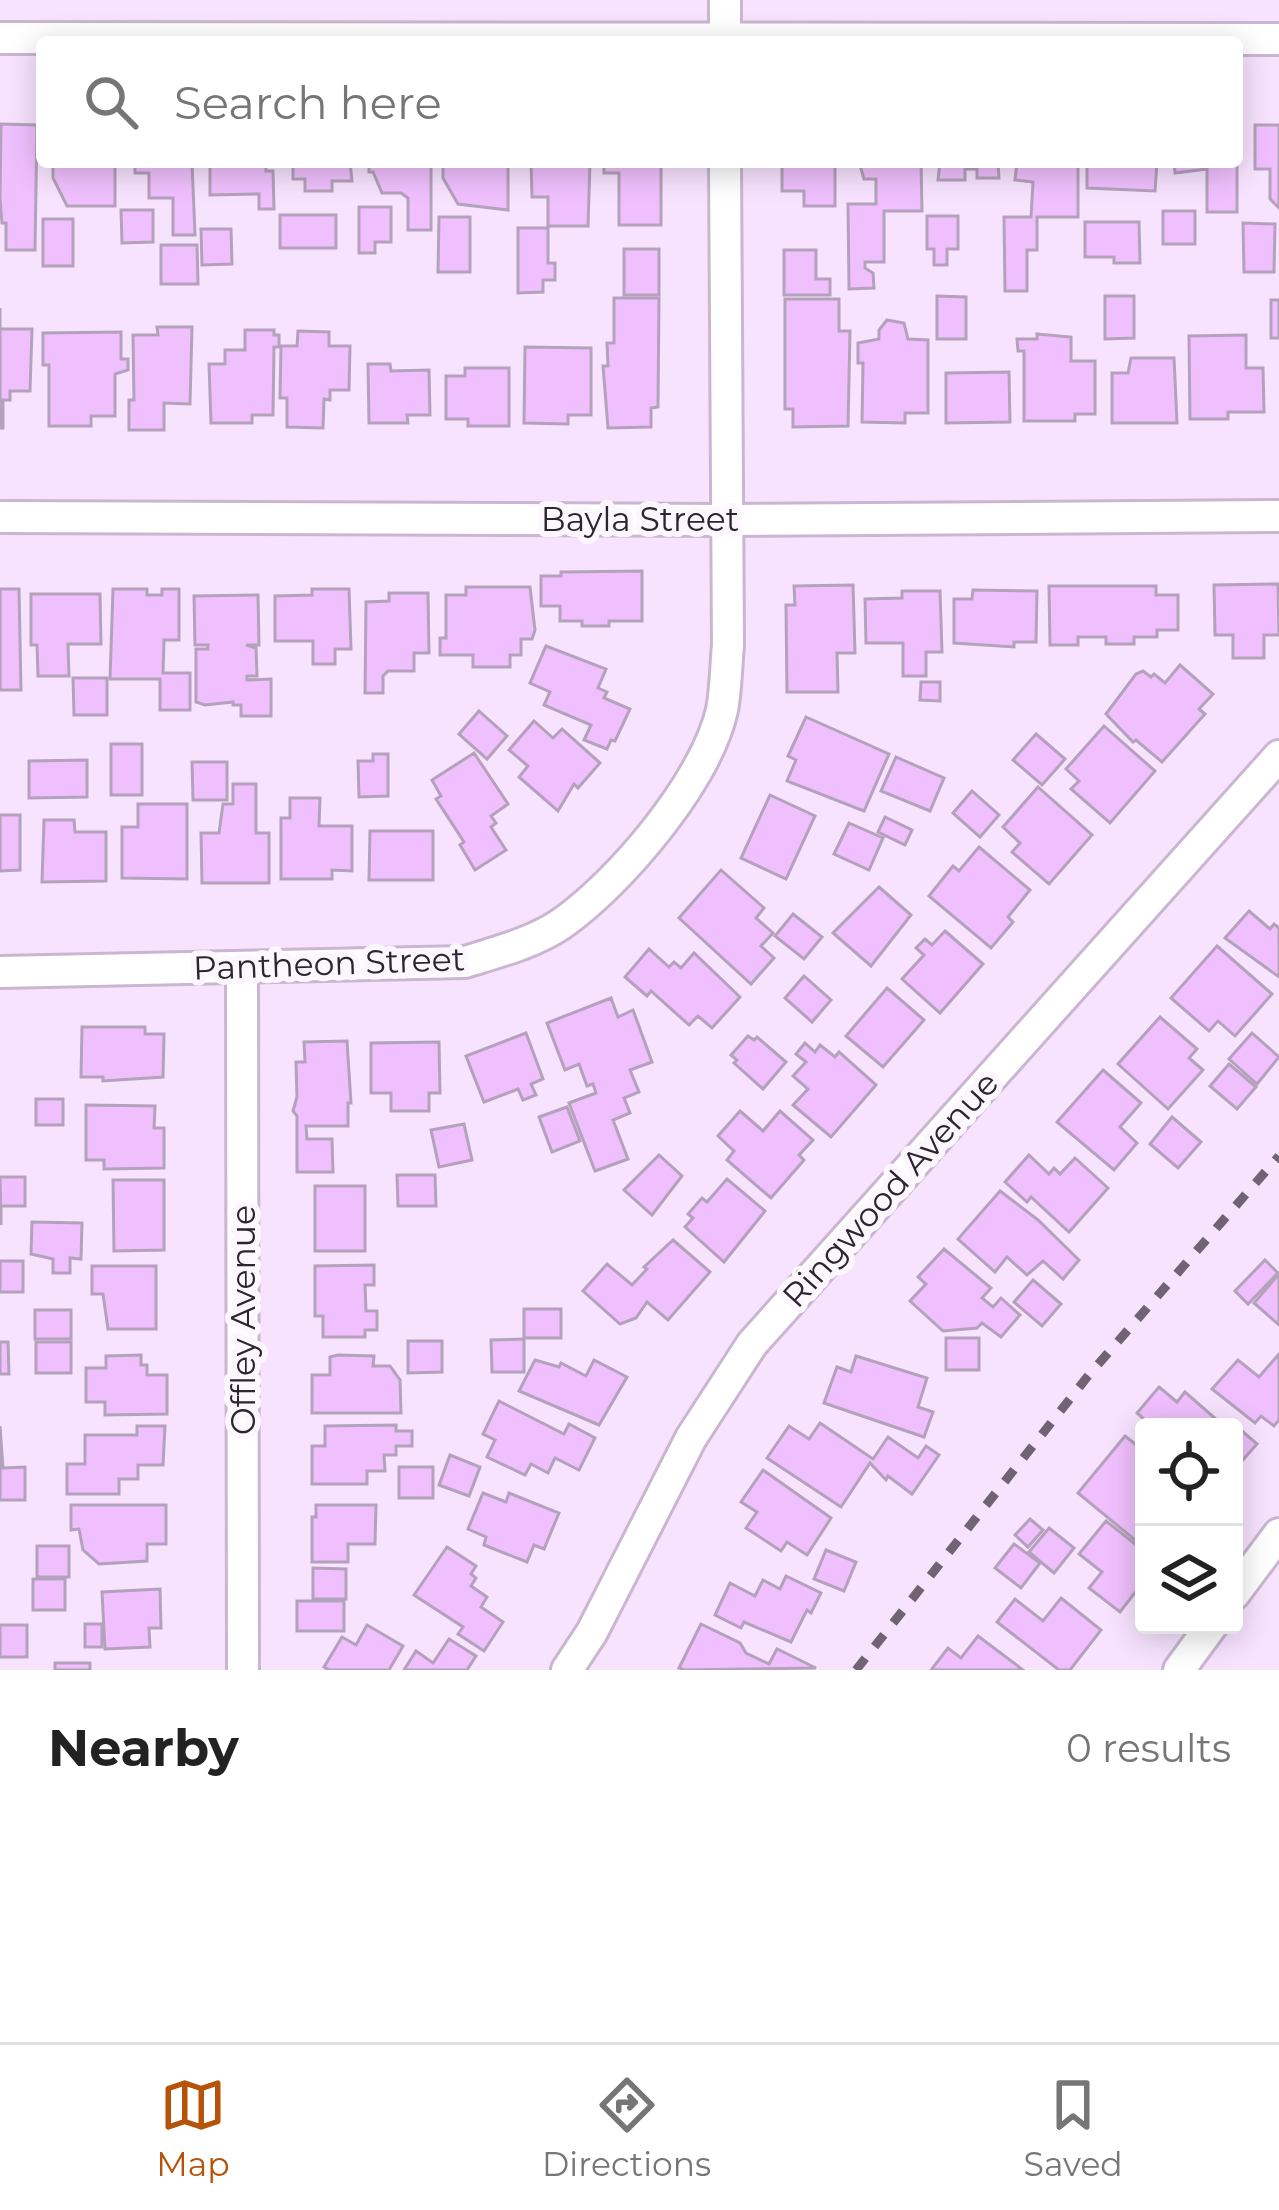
<!DOCTYPE html>
<style>
body{margin:0;font-family:Montserrat,sans-serif;background:#f6f6f6;color:#222}
.controls{position:absolute;right:36px;bottom:36px;display:grid;overflow:hidden;border-radius:12px;box-shadow:0 6px 30px #0003}
.controls button{width:108px;height:108px;display:grid;place-items:center;padding:0;border:0;border-bottom:3px solid #e0e0e0;background:#fff;color:#222;font:60px sans-serif}
.list{margin:0;padding:0;list-style:none}
h2{display:flex;justify-content:space-between;align-items:center;height:156px;margin:0;padding:0 48px;font-size:51px}
h2 small{font-size:39px;font-weight:400;color:#767676}
.icon{flex:none;width:66px;height:66px;fill:none;stroke:currentColor;stroke-width:2;stroke-linecap:round;stroke-linejoin:round}
.map{position:relative;flex:none;width:1279px;height:1670px;overflow:hidden}
.search{position:absolute;background:#fff;box-shadow:0 6px 30px #0003;left:36px;right:36px;top:36px;height:132px;display:flex;align-items:center;gap:30px;box-sizing:border-box;padding:0 42px;border-radius:12px;color:#767676;font-size:45px}
.sheet{height:372px;background:#fff}
nav{display:flex;justify-content:space-around;align-items:center;box-sizing:border-box;height:168px;border-top:3px solid #e0e0e0;background:#fff;font-size:33px;color:#767676}
nav a{display:grid;justify-items:center;gap:6px}
nav .on{color:#b45309}
.map>svg:first-child{display:block}
</style>
<div class="map">
<svg width="1279" height="1670" viewBox="0 0 1279 1670">
<rect width="100%" height="100%" fill="#f8e3ff"/>
<g fill="#f0c0fe" stroke="#b4a1bb" stroke-width="3">
<polygon points="1,124 37,125 35,250 6,250 6,223 2,223 0,199"/>
<polygon points="1255,125 1279,125 1279,208 1270,199 1270,169 1255,169"/>
<polygon points="53,162 115,162 115,206 67,206 53,178"/>
<polygon points="135,162 192,162 195,235 173,235 173,198 149,198 149,173 135,173"/>
<polygon points="210,162 266,162 266,171 273,171 274,209 259,209 259,194 210,195"/>
<polygon points="293,162 350,162 352,181 332,181 332,191 305,191 305,179 293,179"/>
<polygon points="369,162 431,162 431,230 408,230 408,198 401,193 382,193 373,172 369,172"/>
<polygon points="443,162 508,162 508,210 458,204 443,178"/>
<polygon points="531,162 590,162 588,226 548,226 548,197 532,197"/>
<polygon points="604,162 661,162 661,225 619,225 619,173 604,173"/>
<polygon points="782,162 835,162 835,206 804,206 804,191 782,191"/>
<polygon points="859,162 921,162 922,211 884,211 884,262 865,262 865,268 873,273 874,288 849,289 848,204 876,204 876,179 864,179"/>
<polygon points="940,162 998,162 999,178 977,178 977,169 965,169 965,180 938,180"/>
<polygon points="1017,162 1078,162 1078,217 1037,217 1037,250 1027,250 1027,291 1005,291 1004,217 1031,217 1033,182 1015,180"/>
<polygon points="1087,162 1157,162 1155,191 1087,188"/>
<polygon points="1174,162 1237,162 1237,212 1207,212 1207,169 1175,173"/>
<polygon points="359,207 391,207 391,242 375,242 375,253 359,253"/>
<polygon points="121,210 153,210 153,242 122,243"/>
<rect x="1163" y="211" width="32" height="33"/>
<rect x="280" y="215" width="56" height="33"/>
<polygon points="927,216 958,216 958,249 947,249 947,265 934,265 934,249 927,249"/>
<polygon points="439,217 470,217 470,272 438,272"/>
<rect x="43" y="219" width="30" height="47"/>
<polygon points="1085,222 1139,222 1140,263 1114,263 1114,257 1085,257"/>
<polygon points="1243,223 1275,224 1274,272 1244,272"/>
<polygon points="518,228 548,228 548,263 555,263 555,280 543,280 543,292 518,293"/>
<polygon points="201,229 231,229 232,264 202,265"/>
<polygon points="161,245 197,245 198,284 161,284"/>
<rect x="624" y="249" width="35" height="46"/>
<polygon points="784,250 816,250 816,279 830,279 830,295 784,295"/>
<polygon points="937,296 966,297 966,339 937,339"/>
<polygon points="1105,296 1134,296 1134,338 1105,339"/>
<polygon points="614,298 659,298 658,407 651,408 651,427 608,428 603,366 608,366 607,343 614,343"/>
<polygon points="785,299 839,299 839,331 850,331 848,426 793,427 793,409 785,409"/>
<rect x="1271" y="300" width="8" height="38"/>
<polygon points="0,308 0,329 32,329 30,391 10,391 10,400 3,400 3,428 0,428"/>
<polygon points="887,320 904,323 908,339 928,340 928,413 905,413 905,423 862,422 863,363 858,363 858,343 879,339 879,330"/>
<polygon points="157,327 192,327 190,404 164,403 164,430 129,430 129,400 134,400 133,335 158,335"/>
<polygon points="245,330 274,330 274,335 279,335 279,347 274,347 273,415 252,415 252,423 211,423 209,364 225,364 225,350 245,350"/>
<polygon points="298,331 329,332 329,346 350,346 349,390 330,390 330,400 324,399 323,428 287,427 287,398 280,398 281,346 297,346"/>
<polygon points="121,332 121,359 128,359 128,370 115,374 115,416 91,416 91,426 49,426 49,365 43,365 43,333"/>
<polygon points="1037,334 1071,337 1071,361 1095,361 1095,414 1075,414 1075,421 1024,421 1024,351 1018,351 1017,339 1037,339"/>
<polygon points="1246,335 1246,368 1263,368 1264,412 1228,412 1228,419 1190,419 1189,336"/>
<polygon points="525,347 591,348 591,415 568,415 568,424 524,423"/>
<polygon points="1131,358 1174,358 1177,423 1112,423 1112,373 1128,373"/>
<polygon points="368,364 390,364 391,371 429,370 430,415 407,415 408,423 369,423"/>
<polygon points="465,368 509,368 509,426 468,426 468,419 446,419 446,376 465,376"/>
<polygon points="1009,372 1010,422 946,423 946,373"/>
<polygon points="642,571 642,621 609,621 609,626 582,626 582,621 560,621 560,606 541,606 541,576 561,576 561,572"/>
<polygon points="1278,584 1279,635 1264,635 1264,658 1233,658 1233,635 1215,635 1214,585"/>
<polygon points="853,585 855,653 837,653 838,692 787,692 786,605 795,605 794,586"/>
<polygon points="1049,586 1156,586 1156,595 1178,595 1178,630 1157,630 1157,637 1134,637 1134,644 1106,644 1106,637 1078,637 1078,645 1050,645"/>
<polygon points="466,587 530,587 535,630 532,639 521,639 521,655 510,655 510,667 473,667 473,655 440,655 440,638 446,638 446,595 466,595"/>
<polygon points="0,589 19,589 21,690 0,690"/>
<polygon points="113,589 147,589 147,595 162,595 162,589 179,589 179,640 164,640 163,673 190,673 190,710 160,710 160,679 110,679"/>
<polygon points="312,589 349,589 351,649 335,649 335,664 313,664 313,641 275,641 275,596 312,595"/>
<polygon points="973,590 1037,591 1036,642 1014,642 1014,647 954,643 954,599 972,599"/>
<polygon points="902,591 940,591 942,652 926,652 926,676 903,676 903,643 866,643 865,599 902,598"/>
<polygon points="389,593 428,593 429,653 414,653 414,671 388,671 383,676 383,693 365,693 366,602 389,601"/>
<polygon points="31,594 100,594 101,644 68,644 69,676 38,676 37,645 31,645"/>
<polygon points="258,595 259,645 246,645 256,648 257,676 247,676 247,680 271,679 271,716 241,716 241,705 233,705 233,702 205,705 196,702 196,649 208,649 208,645 195,645 194,596"/>
<polygon points="546,646 606,669 598,688 607,692 604,698 630,709 615,741 611,740 607,749 584,740 591,725 544,705 550,692 530,683"/>
<polygon points="1180,665 1213,694 1199,709 1205,714 1162,762 1136,740 1133,742 1106,714 1136,674 1143,671 1151,677 1154,674 1165,683"/>
<polygon points="73,678 107,678 107,715 74,715"/>
<polygon points="921,682 940,682 940,701 920,700"/>
<polygon points="479,711 507,736 487,759 459,734"/>
<polygon points="806,717 889,754 864,811 787,781 796,760 788,756"/>
<polygon points="534,721 553,738 562,729 600,763 578,788 574,784 558,811 519,777 528,766 509,750"/>
<polygon points="1104,726 1155,771 1110,823 1071,789 1079,781 1066,769"/>
<polygon points="1036,734 1065,759 1042,785 1013,760"/>
<rect x="111" y="744" width="31" height="51"/>
<polygon points="474,753 508,804 491,816 496,823 491,827 506,850 475,870 460,845 464,842 436,799 441,796 432,780"/>
<polygon points="373,754 388,754 388,796 359,797 358,761 373,761"/>
<polygon points="896,757 944,778 930,811 881,791"/>
<polygon points="87,760 87,797 29,798 29,761"/>
<polygon points="192,762 227,762 227,800 193,800"/>
<polygon points="233,784 256,784 256,833 269,833 269,883 202,883 201,833 219,833 223,804 233,804"/>
<polygon points="1038,787 1092,835 1049,884 1012,852 1020,843 1003,827"/>
<polygon points="972,791 999,815 980,837 953,813"/>
<polygon points="770,795 815,816 786,879 741,858"/>
<polygon points="290,798 320,798 319,826 352,826 352,871 332,870 332,879 281,879 281,818 290,818"/>
<polygon points="138,804 187,804 187,879 122,878 122,827 138,827"/>
<polygon points="0,815 20,815 20,870 0,871"/>
<polygon points="885,817 912,830 905,845 878,832"/>
<polygon points="44,820 74,820 75,832 106,832 106,881 42,882"/>
<polygon points="849,823 883,838 869,870 834,854"/>
<polygon points="370,831 433,831 433,880 369,880"/>
<polygon points="979,847 1030,890 1008,917 1013,922 991,948 929,896 953,866 959,871"/>
<polygon points="721,870 764,908 756,918 773,933 761,946 774,958 751,984 679,918"/>
<polygon points="879,887 911,915 871,966 833,933"/>
<polygon points="1249,911 1270,929 1274,924 1279,928 1279,977 1225,938"/>
<polygon points="793,914 822,937 804,959 775,936"/>
<polygon points="945,931 983,964 940,1013 902,979 924,955 916,948 925,939 932,945"/>
<polygon points="1217,946 1272,994 1235,1036 1218,1021 1209,1031 1171,998"/>
<polygon points="649,949 669,967 674,962 681,968 694,953 740,997 712,1028 698,1016 689,1025 651,991 647,996 625,977"/>
<polygon points="804,976 831,1000 812,1022 785,998"/>
<polygon points="887,988 924,1020 883,1067 846,1036"/>
<polygon points="611,998 618,1017 633,1010 652,1062 630,1070 639,1092 624,1098 630,1113 613,1120 628,1159 595,1171 569,1103 596,1093 593,1084 587,1086 579,1064 565,1070 547,1023"/>
<polygon points="1160,1017 1197,1049 1189,1058 1203,1070 1168,1109 1118,1064"/>
<polygon points="82,1027 145,1027 145,1034 164,1034 163,1077 103,1081 103,1077 81,1077"/>
<polygon points="526,1033 543,1079 531,1084 536,1095 523,1100 518,1089 484,1102 466,1056"/>
<polygon points="1252,1033 1279,1057 1257,1084 1229,1059"/>
<polygon points="748,1036 754,1040 757,1037 786,1062 763,1089 734,1063 737,1060 731,1055"/>
<polygon points="347,1041 351,1103 348,1103 348,1126 306,1126 307,1139 332,1139 333,1172 297,1172 297,1116 293,1111 297,1097 296,1062 305,1062 304,1042"/>
<polygon points="439,1042 440,1093 429,1093 429,1111 391,1111 391,1093 371,1093 371,1043"/>
<polygon points="805,1043 815,1052 820,1045 835,1057 839,1052 876,1085 831,1137 793,1105 808,1089 793,1076 806,1062 796,1054"/>
<polygon points="1229,1064 1256,1087 1237,1109 1210,1086"/>
<polygon points="1103,1070 1141,1103 1120,1127 1137,1143 1114,1170 1057,1122"/>
<rect x="36" y="1099" width="27" height="26"/>
<polygon points="86,1105 155,1106 154,1128 164,1128 164,1168 104,1169 104,1160 86,1160"/>
<polygon points="567,1107 580,1141 552,1152 539,1117"/>
<polygon points="740,1111 763,1131 780,1111 813,1140 799,1155 804,1160 771,1198 727,1160 734,1151 718,1136"/>
<polygon points="1172,1117 1201,1142 1178,1168 1150,1144"/>
<polygon points="464,1124 472,1160 439,1167 431,1130"/>
<polygon points="659,1155 682,1176 652,1215 624,1190"/>
<polygon points="1029,1155 1049,1174 1054,1168 1060,1174 1075,1158 1108,1188 1069,1232 1031,1197 1027,1202 1005,1182"/>
<polygon points="397,1175 435,1175 436,1206 398,1206"/>
<polygon points="0,1177 25,1177 25,1206 1,1206 1,1225"/>
<polygon points="727,1179 765,1211 724,1262 685,1227 693,1218 688,1214 702,1198 707,1202"/>
<polygon points="113,1180 164,1180 164,1250 114,1251"/>
<rect x="315" y="1186" width="50" height="65"/>
<polygon points="1000,1191 1038,1220 1079,1260 1063,1279 1043,1261 1027,1275 1007,1257 995,1272 958,1239"/>
<polygon points="32,1222 82,1223 81,1259 70,1258 70,1273 53,1273 53,1259 31,1254"/>
<polygon points="673,1240 710,1272 668,1320 647,1302 636,1318 620,1324 583,1291 607,1264 632,1285 647,1269 644,1267"/>
<polygon points="944,1249 991,1288 982,1298 993,1307 1001,1298 1020,1315 1001,1337 982,1323 977,1328 943,1331 910,1301 926,1284 918,1277"/>
<polygon points="1265,1260 1278,1273 1248,1304 1235,1291"/>
<rect x="0" y="1261" width="23" height="31"/>
<polygon points="374,1265 374,1285 365,1285 366,1311 377,1311 377,1330 365,1330 365,1337 323,1337 323,1316 315,1316 315,1266"/>
<polygon points="92,1266 156,1266 156,1329 108,1329 103,1294 92,1294"/>
<polygon points="1279,1274 1279,1325 1254,1303"/>
<polygon points="1033,1280 1061,1304 1042,1326 1014,1302"/>
<rect x="524" y="1309" width="37" height="29"/>
<rect x="35" y="1310" width="36" height="29"/>
<rect x="946" y="1338" width="33" height="32"/>
<polygon points="524,1339 524,1372 492,1372 491,1340"/>
<polygon points="408,1341 442,1341 442,1372 408,1373"/>
<polygon points="0,1342 8,1342 9,1374 0,1374"/>
<rect x="36" y="1342" width="35" height="31"/>
<polygon points="1279,1354 1279,1420 1274,1426 1261,1416 1255,1423 1212,1389 1238,1360 1259,1377"/>
<polygon points="141,1355 141,1365 147,1365 147,1375 167,1375 167,1414 105,1415 105,1402 86,1402 86,1368 106,1368 106,1356"/>
<polygon points="338,1355 374,1356 373,1366 390,1366 400,1380 401,1413 312,1413 312,1375 330,1375 330,1357"/>
<polygon points="856,1356 927,1378 918,1407 933,1412 924,1437 824,1403 837,1367 851,1372"/>
<polygon points="535,1360 559,1367 561,1363 586,1376 594,1360 627,1377 599,1425 519,1391"/>
<polygon points="1159,1387 1177,1402 1185,1392 1225,1427 1153,1427 1137,1413"/>
<polygon points="499,1401 564,1434 569,1424 595,1438 579,1470 555,1458 548,1473 531,1464 525,1475 487,1457 495,1440 483,1434"/>
<polygon points="820,1423 873,1459 888,1437 918,1458 926,1446 939,1455 912,1494 888,1476 886,1480 870,1463 841,1507 767,1458 789,1426 809,1439"/>
<polygon points="396,1425 396,1431 412,1431 412,1446 396,1446 396,1455 384,1455 385,1471 367,1471 367,1484 312,1484 312,1446 325,1446 325,1426"/>
<polygon points="1235,1425 1257,1444 1234,1470 1233,1427"/>
<polygon points="0,1426 3,1468 25,1467 25,1500 0,1500"/>
<polygon points="137,1426 165,1426 163,1465 138,1465 138,1479 119,1479 119,1494 67,1494 67,1464 85,1464 85,1435 137,1435"/>
<polygon points="1125,1436 1144,1451 1144,1535 1141,1533 1135,1540 1078,1493"/>
<polygon points="450,1455 480,1467 469,1496 439,1485"/>
<rect x="399" y="1467" width="34" height="31"/>
<polygon points="763,1470 831,1518 807,1555 787,1542 781,1551 746,1528 757,1512 741,1502"/>
<polygon points="483,1493 506,1502 509,1493 559,1513 544,1549 534,1545 527,1562 484,1545 486,1537 468,1529"/>
<polygon points="71,1505 166,1505 166,1544 147,1544 147,1561 99,1564 83,1550 79,1529 71,1530"/>
<polygon points="316,1505 376,1505 375,1544 348,1544 348,1562 312,1562 312,1517 316,1517"/>
<polygon points="1030,1519 1043,1530 1028,1547 1015,1535"/>
<polygon points="1106,1521 1144,1551 1144,1581 1120,1612 1089,1588 1102,1572 1079,1554"/>
<polygon points="1049,1528 1074,1548 1054,1573 1029,1552"/>
<polygon points="1014,1544 1040,1563 1021,1588 995,1568"/>
<rect x="37" y="1546" width="32" height="31"/>
<polygon points="447,1547 476,1566 471,1574 476,1578 471,1586 487,1597 481,1607 503,1622 484,1651 458,1634 463,1627 414,1595"/>
<polygon points="826,1550 856,1562 844,1591 814,1579"/>
<polygon points="313,1568 346,1569 346,1599 313,1599"/>
<polygon points="786,1576 821,1593 811,1613 807,1610 791,1642 744,1622 741,1628 715,1615 730,1583 755,1596 763,1580 780,1589"/>
<rect x="33" y="1579" width="32" height="31"/>
<polygon points="160,1589 161,1628 149,1628 150,1647 105,1649 102,1592"/>
<polygon points="1061,1598 1101,1630 1070,1670 1059,1670 997,1622 1015,1599 1043,1621"/>
<rect x="297" y="1601" width="47" height="30"/>
<rect x="85" y="1624" width="17" height="23"/>
<polygon points="701,1624 740,1643 746,1653 769,1664 777,1649 816,1668 684,1670 679,1668"/>
<rect x="0" y="1625" width="27" height="32"/>
<polygon points="367,1625 403,1646 389,1670 329,1670 324,1667 342,1637 356,1645"/>
<polygon points="978,1636 1023,1670 931,1670 948,1648 961,1658"/>
<polygon points="449,1639 476,1656 467,1670 404,1670 416,1651 433,1663"/>
<rect x="55" y="1663" width="35" height="7"/>
</g>
<g fill="none" stroke-linecap="round" stroke-linejoin="round">
<g stroke="#cab6d0" stroke-width="36">
<g id="street">
<polyline points="725,0 725,42"/>
<polyline points="0,38 1279,39"/>
<polyline points="0,517 725,520 1279,516"/>
<polyline points="242,969 243,1670"/>
<path d="M0 972 465 962C497 952 533 943 561 924 620 883 706 781 722 710 726 689 726 666 728 645L725 162"/>
<polyline points="1234,1594 1279,1534"/>
<polyline points="567,1670 592,1632 691,1438 752,1344 1279,756"/>
<polyline points="1179,1670 1212,1625"/>
</g>
</g>
<use href="#street" stroke="#fff" stroke-width="30"/>
<polyline stroke="#706474" stroke-width="9" stroke-dasharray="15 15" stroke-linecap="butt" points="856,1670 1088,1376 1279,1156"/>
</g>
<g text-anchor="middle" dominant-baseline="central" stroke-width="12" stroke-linejoin="round" paint-order="stroke">
<g font-size="33" fill="#2c242e" stroke="#fbf7fd">
<text x="640" y="519">Bayla Street</text>
<text transform="translate(329 963) rotate(-2)">Pantheon Street</text>
<text transform="translate(890 1189) rotate(-48)">Ringwood Avenue</text>
<text transform="translate(243 1320) rotate(-90)">Offley Avenue</text>
</g>
</g>
</svg>
<div class="controls">
<button><svg class="icon" aria-label="locate" viewBox="0 0 24 24"><circle cx="12" cy="12" r="6"/><path d="M12 2v4M12 18v4M2 12h4M18 12h4"/></svg></button>
<button><svg class="icon" aria-label="layers" viewBox="0 0 24 24"><path d="M12 4l9 5-9 5-9-5zM3 14l9 5 9-5"/></svg></button>
</div>
<div class="search"><svg class="icon" aria-label="search" viewBox="0 0 24 24"><circle cx="10" cy="10" r="6"/><path d="M15 15l6 6"/></svg>Search here</div>
</div>
<section class="sheet">
<h2>Nearby<small>0 results</small></h2>
<ul class="list">
</ul>
</section>
<nav>
<a class="on"><svg class="icon" aria-label="map" viewBox="0 0 24 24"><path d="M3 6l6-2 6 2 6-2v14l-6 2-6-2-6 2zM9 4v14M15 6v14"/></svg>Map</a>
<a><svg class="icon" aria-label="directions" viewBox="0 0 24 24"><path d="M12 3l9 9-9 9-9-9zM9 14v-3h6M13 9l2 2-2 2"/></svg>Directions</a>
<a><svg class="icon" aria-label="saved" viewBox="0 0 24 24"><path d="M7 4h10v16l-5-4-5 4z"/></svg>Saved</a>
</nav>
